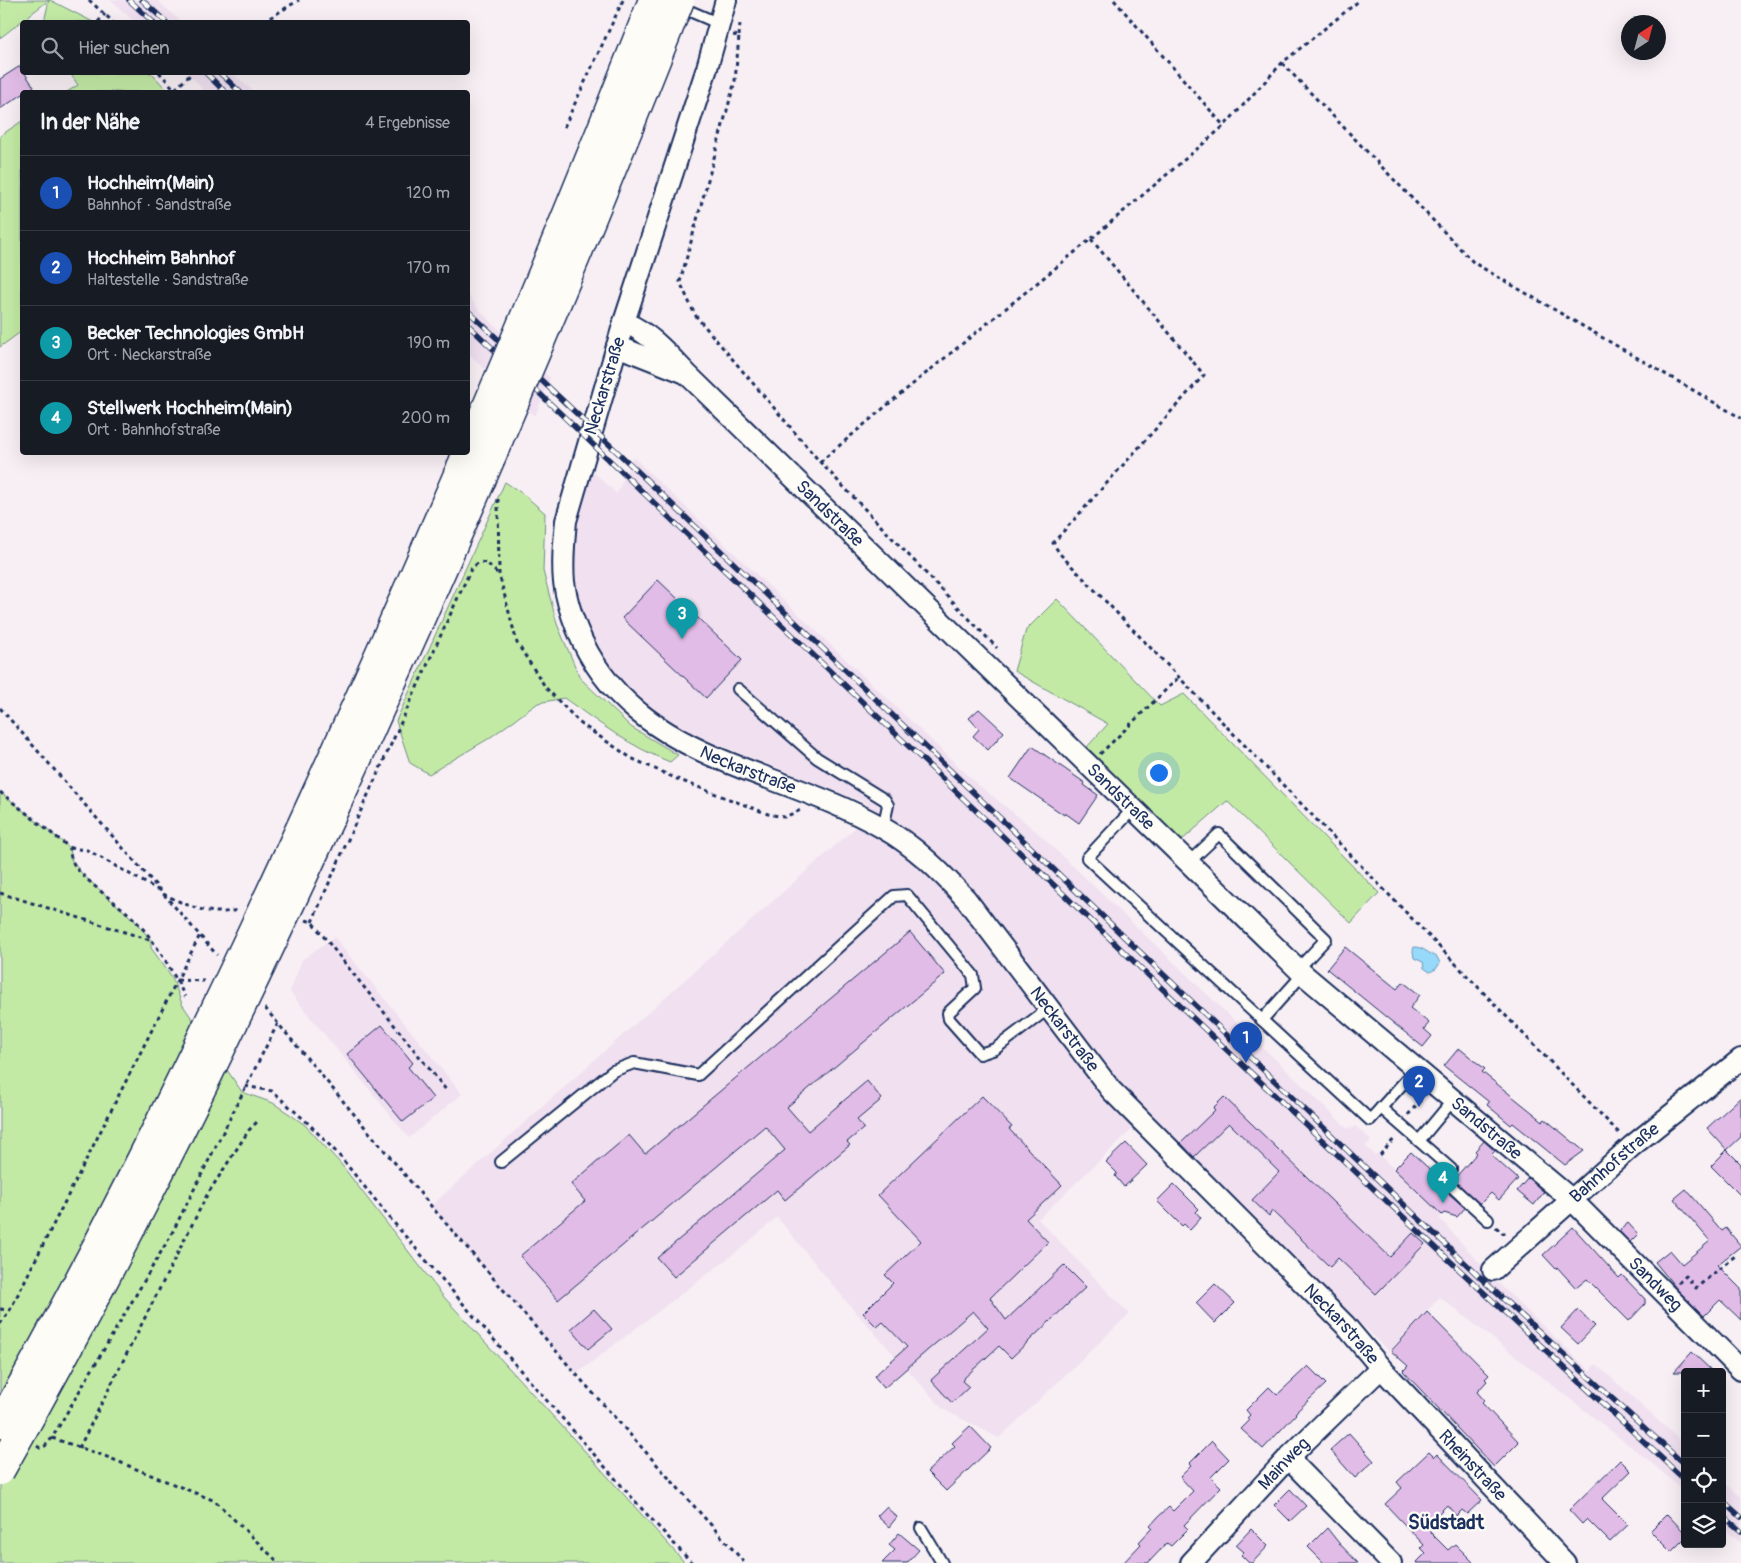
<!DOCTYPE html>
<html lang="de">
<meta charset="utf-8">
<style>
body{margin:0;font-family:Pangolin,sans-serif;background:#242831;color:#f1f3f6}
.controls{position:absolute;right:15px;bottom:15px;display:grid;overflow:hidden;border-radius:5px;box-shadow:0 5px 20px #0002}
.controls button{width:45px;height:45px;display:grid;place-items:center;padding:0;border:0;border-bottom:1px solid #363941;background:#171b24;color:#f1f3f6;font:25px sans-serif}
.compass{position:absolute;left:1621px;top:15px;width:45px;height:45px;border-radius:50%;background:#171b24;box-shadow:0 5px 20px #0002;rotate:36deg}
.you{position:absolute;left:1158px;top:772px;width:18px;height:18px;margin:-12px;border:4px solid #fff;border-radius:50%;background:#1a73e8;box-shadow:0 0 0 8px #1a73e833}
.badge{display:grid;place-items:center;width:32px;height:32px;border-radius:50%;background:#c8321e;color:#fff;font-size:16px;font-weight:700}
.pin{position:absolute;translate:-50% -41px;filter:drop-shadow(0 1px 2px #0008)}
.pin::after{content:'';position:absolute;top:26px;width:18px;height:15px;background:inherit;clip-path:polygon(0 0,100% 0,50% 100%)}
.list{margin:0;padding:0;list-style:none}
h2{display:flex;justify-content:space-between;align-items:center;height:65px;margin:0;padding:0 20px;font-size:21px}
h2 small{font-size:16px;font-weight:400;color:#9ea1a6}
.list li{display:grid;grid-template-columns:32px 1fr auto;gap:15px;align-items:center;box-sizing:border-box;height:75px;padding:0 20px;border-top:1px solid #363941}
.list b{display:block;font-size:19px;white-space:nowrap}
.list p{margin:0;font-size:16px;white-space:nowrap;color:#9ea1a6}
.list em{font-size:16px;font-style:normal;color:#9ea1a6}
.icon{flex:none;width:28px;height:28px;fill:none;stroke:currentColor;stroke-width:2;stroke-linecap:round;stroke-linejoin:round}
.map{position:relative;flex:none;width:1741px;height:1563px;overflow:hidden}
.search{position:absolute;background:#171b24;box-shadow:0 5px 20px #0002;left:20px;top:20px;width:450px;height:55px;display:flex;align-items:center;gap:12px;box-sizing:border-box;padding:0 18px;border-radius:5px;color:#9ea1a6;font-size:19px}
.panel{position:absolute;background:#171b24;box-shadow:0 5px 20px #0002;left:20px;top:90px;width:450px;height:365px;border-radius:5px}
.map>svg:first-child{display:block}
</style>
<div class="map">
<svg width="1741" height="1563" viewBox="0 0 1741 1563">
<rect width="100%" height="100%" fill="#f7eff4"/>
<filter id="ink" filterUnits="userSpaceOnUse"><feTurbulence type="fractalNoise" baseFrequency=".02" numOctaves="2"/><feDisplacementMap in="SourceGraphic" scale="10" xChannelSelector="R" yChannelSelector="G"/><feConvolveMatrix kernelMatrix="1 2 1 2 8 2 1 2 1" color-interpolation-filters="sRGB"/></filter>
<g filter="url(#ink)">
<g fill="#f0e0f0">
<polygon points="111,0 157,0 181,22 135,22"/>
<polygon points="186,73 233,73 254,92 204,92 196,81"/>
<polygon points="468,295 480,311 550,378 535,416 468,353"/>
<polygon points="633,457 976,783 1037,832 1348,1129 1350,1127 1352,1129 1355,1126 1371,1140 1365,1146 1375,1155 1377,1153 1394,1169 1407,1155 1416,1164 1420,1160 1433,1172 1444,1213 1439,1218 1496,1281 1590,1371 1596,1364 1685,1445 1685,1492 1652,1463 1440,1297 1389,1351 1147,1115 1038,1219 1129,1314 999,1438 943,1409 846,1301 777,1217 744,1246 576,1374 431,1206 872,813 866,803 717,744 680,727 647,705 632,692 609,665 589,632 578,595 574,558 579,519 590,469 617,494"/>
<polygon points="334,937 462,1094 409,1138 290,992 302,960"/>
<polygon points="1722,1480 1741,1497 1741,1543 1722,1526"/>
</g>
<g fill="#c3eaa5" stroke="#6f8c82">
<polygon points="0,0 50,0 93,22 44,22 49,0 0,38"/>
<polygon points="70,73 151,73 169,92 67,92 78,85"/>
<polygon points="22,121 22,331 0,347 0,136"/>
<path d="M505 482 523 494 545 513 543 571 557 624 580 678 631 727 678 755 670 762C631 747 599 723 564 698L538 703 488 739 429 774 410 763 396 721Z"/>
<polygon points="1057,599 1160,706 1184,694 1379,893 1351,923 1227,801 1181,841 1087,747 1108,724 1014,671 1026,630"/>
<polygon points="0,792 70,848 72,861 83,875 135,921 151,940 151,948 172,977 182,1004 242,1092 273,1103 291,1115 305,1125 340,1163 443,1296 592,1459 685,1563 0,1563"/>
</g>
<path fill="#97d9f9" stroke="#6595bb" d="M1414 947C1423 947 1429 954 1437 957L1440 963 1436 969 1430 972 1424 968 1423 962 1414 958 1413 951Z"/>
<g fill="#e1bce7" stroke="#1b2f5e">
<polygon points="20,66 22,72 24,72 34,87 0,109 0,79"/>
<polygon points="658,580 742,660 706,698 622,618"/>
<polygon points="979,709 1004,732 988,750 973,736 979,729 969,718"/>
<polygon points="1032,746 1085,783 1084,785 1098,795 1079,823 1065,813 1064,815 1010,778"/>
<polygon points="910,932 945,974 787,1107 808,1131 867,1081 882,1099 857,1120 864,1128 847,1142 850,1145 785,1200 777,1190 674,1277 657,1258 785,1150 765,1126 558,1300 520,1256 585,1201 571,1184 629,1135 645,1154"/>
<polygon points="1345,947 1397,989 1403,982 1420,995 1410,1008 1429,1023 1424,1029 1432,1036 1423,1047 1327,969"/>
<polygon points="382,1025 413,1063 408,1067 433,1098 403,1122 347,1054"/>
<polygon points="1459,1048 1485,1069 1482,1072 1543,1121 1545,1119 1584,1151 1565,1165 1513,1123 1511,1125 1487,1105 1489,1102 1444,1066"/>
<polygon points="982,1096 1012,1127 1009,1129 1062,1185 1026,1219 1048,1242 990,1298 1006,1320 1064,1265 1086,1287 1011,1358 999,1346 964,1378 962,1381 969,1387 952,1403 931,1380 988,1328 973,1311 884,1388 874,1376 907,1347 883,1322 877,1327 863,1313 893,1283 885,1275 921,1241 878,1195"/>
<polygon points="1224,1097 1390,1257 1413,1233 1425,1244 1376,1294 1338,1258 1330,1267 1272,1211 1269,1216 1252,1200 1279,1172 1229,1123 1194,1157 1181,1143 1215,1110 1213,1108"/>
<polygon points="1741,1097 1741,1137 1727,1150 1707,1128"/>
<polygon points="1484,1141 1495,1151 1491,1155 1518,1179 1499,1200 1491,1193 1480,1204 1457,1183 1455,1178 1477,1153 1475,1151"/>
<polygon points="1126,1143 1147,1165 1124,1187 1115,1176 1117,1173 1106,1162"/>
<polygon points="1727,1150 1741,1164 1741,1196 1711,1166"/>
<polygon points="1411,1152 1440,1179 1447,1192 1465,1208 1457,1217 1444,1213 1442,1215 1394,1169"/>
<polygon points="1528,1178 1544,1192 1534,1205 1517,1191"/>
<polygon points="1174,1184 1199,1209 1196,1212 1201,1218 1190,1230 1184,1224 1182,1226 1157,1201"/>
<polygon points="1686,1189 1722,1231 1726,1228 1741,1246 1717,1265 1741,1289 1741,1320 1720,1300 1704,1316 1677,1289 1655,1262 1670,1250 1682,1264 1710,1241 1674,1199"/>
<polygon points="1628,1223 1638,1234 1630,1242 1619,1231"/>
<polygon points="1573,1227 1619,1278 1622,1275 1645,1299 1645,1304 1629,1321 1587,1279 1576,1288 1557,1267 1556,1269 1543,1255"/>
<polygon points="1215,1284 1235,1303 1215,1323 1196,1303"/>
<polygon points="594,1309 612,1329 588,1349 571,1329"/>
<polygon points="1578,1310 1595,1326 1578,1344 1561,1328"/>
<polygon points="1427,1312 1489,1375 1485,1379 1487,1381 1477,1392 1484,1400 1482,1403 1519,1442 1494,1467 1403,1371 1408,1366 1391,1351"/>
<polygon points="1692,1352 1713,1372 1674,1372"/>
<polygon points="1308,1366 1326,1384 1295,1413 1296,1414 1263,1449 1241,1429 1249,1421 1247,1418 1250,1415 1246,1410 1269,1387 1277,1395"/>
<polygon points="970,1426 991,1448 946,1491 927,1472 955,1446 952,1443"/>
<polygon points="1349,1433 1374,1461 1355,1478 1330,1450"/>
<polygon points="1212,1441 1229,1459 1211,1477 1221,1487 1184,1525 1188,1529 1171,1546 1167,1543 1148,1563 1123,1563 1141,1544 1139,1542 1152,1528 1150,1526 1158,1517 1169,1507 1173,1511 1193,1491 1180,1477 1191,1466 1189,1464"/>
<polygon points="1429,1452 1434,1457 1437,1454 1482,1500 1467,1514 1462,1510 1456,1516 1447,1505 1425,1527 1448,1550 1455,1544 1474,1563 1416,1563 1426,1553 1421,1548 1424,1545 1385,1504 1402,1488 1397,1482"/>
<polygon points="1620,1460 1631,1471 1602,1499 1628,1525 1610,1542 1587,1519 1582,1524 1569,1510"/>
<polygon points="1290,1489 1306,1506 1290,1521 1274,1505"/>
<polygon points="886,1507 897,1517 889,1527 877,1516"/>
<polygon points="1667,1514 1685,1533 1685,1538 1671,1552 1650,1531"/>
<polygon points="1327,1528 1338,1542 1358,1563 1324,1563 1308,1547"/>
<polygon points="1251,1529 1268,1546 1252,1563 1249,1563 1241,1555 1244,1552 1236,1545"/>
<polygon points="899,1533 919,1550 907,1563 882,1563 895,1550 889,1545"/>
</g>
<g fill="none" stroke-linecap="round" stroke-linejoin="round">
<g stroke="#1b2f5e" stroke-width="14">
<g id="lane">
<polyline points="678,6 720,24"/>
<polyline points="738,689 817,758 885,800 888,805 883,828"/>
<polyline points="1133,809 1087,858 1262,1020"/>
<polyline points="1189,862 1219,834 1326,939 1298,969"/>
<polyline points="1303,974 1262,1020 1370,1120 1416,1069"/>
<polyline points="1381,1108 1419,1141 1453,1100"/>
<polyline points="1419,1141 1451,1169 1447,1178 1452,1187 1488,1220"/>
<polyline points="501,1162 613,1071 634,1063 698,1075 894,896 907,895 973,975 975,988 948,1013 949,1019 980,1054 995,1049 1049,1008"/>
<polyline points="921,1528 942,1563"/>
</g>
</g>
<g stroke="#1b2f5e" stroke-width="24">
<g id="street">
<path id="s1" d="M726 0 707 68 624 322 566 521C564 542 562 561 564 582 566 598 571 614 577 629 605 699 662 736 729 763 781 784 834 800 883 828 915 846 941 872 966 899L1111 1090 1345 1325 1381 1368 1565 1563"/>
<path id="s2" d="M624 322C650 333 668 354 687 374L1303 974 1571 1199 1741 1370"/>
<polyline points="617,346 683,372"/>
<path id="s3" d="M1493 1270 1632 1146 1741 1059"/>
<polyline points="1288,1458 1391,1563"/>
<path id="s4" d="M1191 1563 1288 1458 1381 1368"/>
</g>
</g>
<g stroke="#1b2f5e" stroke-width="3" stroke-dasharray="4 4" stroke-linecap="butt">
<polyline points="89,0 113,22"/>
<polyline points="1114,0 1224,126"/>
<polyline points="98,22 105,14"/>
<polyline points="263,22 299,0"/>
<polyline points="733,35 739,36 735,81 680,282 695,315 820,462 997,648"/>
<polyline points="739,36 740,23"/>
<polyline points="1282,63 1474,263 1741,418"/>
<polyline points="159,72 177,92"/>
<polyline points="175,89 190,75"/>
<polyline points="564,127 623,0"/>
<polyline points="1091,239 1204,375 1053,543 1060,554 1619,1133"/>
<polyline points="820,462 892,401 1091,239 1224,126 1282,63 1360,0"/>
<polyline points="498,499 499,574 517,643 546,688 581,724 631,758 677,779 768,814 784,817 801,810"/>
<polyline points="0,708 217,955"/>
<polyline points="1100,754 1178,678"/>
<path d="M0 792 70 848C70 852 70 856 72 860 77 877 121 905 135 920 156 942 172 970 185 997"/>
<polyline points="70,848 87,850 158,890"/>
<polyline points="0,893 150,940"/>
<path d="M163 894C181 902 199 912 219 912 226 913 231 910 238 911"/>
<polyline points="306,920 312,922 447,1091"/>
<polyline points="312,922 357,819 471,569 479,562 487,563 498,574"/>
<polyline points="177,980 204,981"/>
<polyline points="265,1008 431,1206 576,1374 745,1563"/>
<polyline points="245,1086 272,1091 309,1124 338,1154 394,1223 513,1362 642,1509 692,1563"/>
<polyline points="1408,1115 1423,1097"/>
<polyline points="1380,1155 1396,1137"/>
<polyline points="1496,1227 1502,1233 1507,1233"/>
<polyline points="1678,1283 1686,1276 1696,1288 1735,1256"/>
<polyline points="0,1309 9,1310"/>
<polyline points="0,1324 10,1310 200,935"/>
<polyline points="52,1438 102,1455 215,1501 279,1563"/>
<polyline points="37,1446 40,1448 45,1446 52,1438 171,1235 278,1023"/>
<polyline points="79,1448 207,1195 249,1130 259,1120"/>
</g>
<use href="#lane" stroke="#fdfcf7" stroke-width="10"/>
<use href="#street" stroke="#fdfcf7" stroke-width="20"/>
<g stroke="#1b2f5e" stroke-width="5.5">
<g id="rail">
<polyline points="129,0 153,22"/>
<polyline points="142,0 166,22"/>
<polyline points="205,72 225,92"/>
<polyline points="219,72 240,92"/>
<polyline points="468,311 630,464 1487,1284 1685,1465"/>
<polyline points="468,325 1193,1018 1450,1261 1685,1480"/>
<polyline points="1722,1500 1741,1517"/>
<polyline points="1722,1515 1741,1531"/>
</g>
</g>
<use href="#rail" stroke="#fdfcf7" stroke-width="4" stroke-dasharray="11" stroke-linecap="butt"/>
<g stroke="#1b2f5e" stroke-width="31" stroke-linecap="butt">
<g id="highway-bridge">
<path d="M0 1424C115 1221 217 1010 314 798 435 535 547 269 653 0"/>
<path d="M0 1471C122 1256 231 1034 334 810 457 543 572 273 680 0"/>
</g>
</g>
<use href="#highway-bridge" stroke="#fdfcf7" stroke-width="28"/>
</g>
</g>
<g text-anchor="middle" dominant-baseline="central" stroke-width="4.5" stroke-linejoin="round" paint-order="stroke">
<g font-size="18" fill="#1b2f5e" stroke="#fdfcf7">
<text transform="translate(605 386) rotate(-73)">Neckarstraße</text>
<text stroke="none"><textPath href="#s2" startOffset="282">Sandstraße</textPath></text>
<text stroke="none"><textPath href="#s1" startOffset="884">Neckarstraße</textPath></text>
<text stroke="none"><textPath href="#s2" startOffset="688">Sandstraße</textPath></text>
<text stroke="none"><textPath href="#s1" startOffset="1304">Neckarstraße</textPath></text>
<text stroke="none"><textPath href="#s2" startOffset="1182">Sandstraße</textPath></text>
<text stroke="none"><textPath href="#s3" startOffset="162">Bahnhofstraße</textPath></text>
<text stroke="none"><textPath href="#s2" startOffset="1412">Sandweg</textPath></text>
<text stroke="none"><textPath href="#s1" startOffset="1709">Neckarstraße</textPath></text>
<text stroke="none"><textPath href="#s4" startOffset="136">Mainweg</textPath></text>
<text stroke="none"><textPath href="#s1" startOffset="1902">Rheinstraße</textPath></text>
</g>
<g font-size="20" font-weight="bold" fill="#1b2f5e" stroke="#fdfcf7">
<text x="1446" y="1522">Südstadt</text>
</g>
</g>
</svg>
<div class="controls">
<button>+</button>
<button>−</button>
<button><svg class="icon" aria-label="locate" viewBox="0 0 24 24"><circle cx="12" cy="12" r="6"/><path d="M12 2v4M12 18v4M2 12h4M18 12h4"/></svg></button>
<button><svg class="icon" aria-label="layers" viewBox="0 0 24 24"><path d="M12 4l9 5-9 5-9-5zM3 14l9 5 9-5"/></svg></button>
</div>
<svg class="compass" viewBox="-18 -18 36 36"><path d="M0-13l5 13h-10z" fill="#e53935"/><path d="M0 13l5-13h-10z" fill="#9ea1a6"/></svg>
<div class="you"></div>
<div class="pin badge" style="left:1246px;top:1063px;background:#1a4fb4">1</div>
<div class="pin badge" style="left:1419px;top:1107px;background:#1a4fb4">2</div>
<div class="pin badge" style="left:682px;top:639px;background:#0f9aa8">3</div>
<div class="pin badge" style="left:1443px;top:1203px;background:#0f9aa8">4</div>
<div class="search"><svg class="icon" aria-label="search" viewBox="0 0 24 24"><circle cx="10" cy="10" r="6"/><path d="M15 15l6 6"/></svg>Hier suchen</div>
<section class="panel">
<h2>In der Nähe<small>4 Ergebnisse</small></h2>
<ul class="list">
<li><span class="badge" style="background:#1a4fb4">1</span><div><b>Hochheim(Main)</b><p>Bahnhof · Sandstraße</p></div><em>120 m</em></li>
<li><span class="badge" style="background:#1a4fb4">2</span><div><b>Hochheim Bahnhof</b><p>Haltestelle · Sandstraße</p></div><em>170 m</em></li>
<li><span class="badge" style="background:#0f9aa8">3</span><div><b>Becker Technologies GmbH</b><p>Ort · Neckarstraße</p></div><em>190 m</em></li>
<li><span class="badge" style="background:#0f9aa8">4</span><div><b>Stellwerk Hochheim(Main)</b><p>Ort · Bahnhofstraße</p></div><em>200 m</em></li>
</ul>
</section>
</div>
